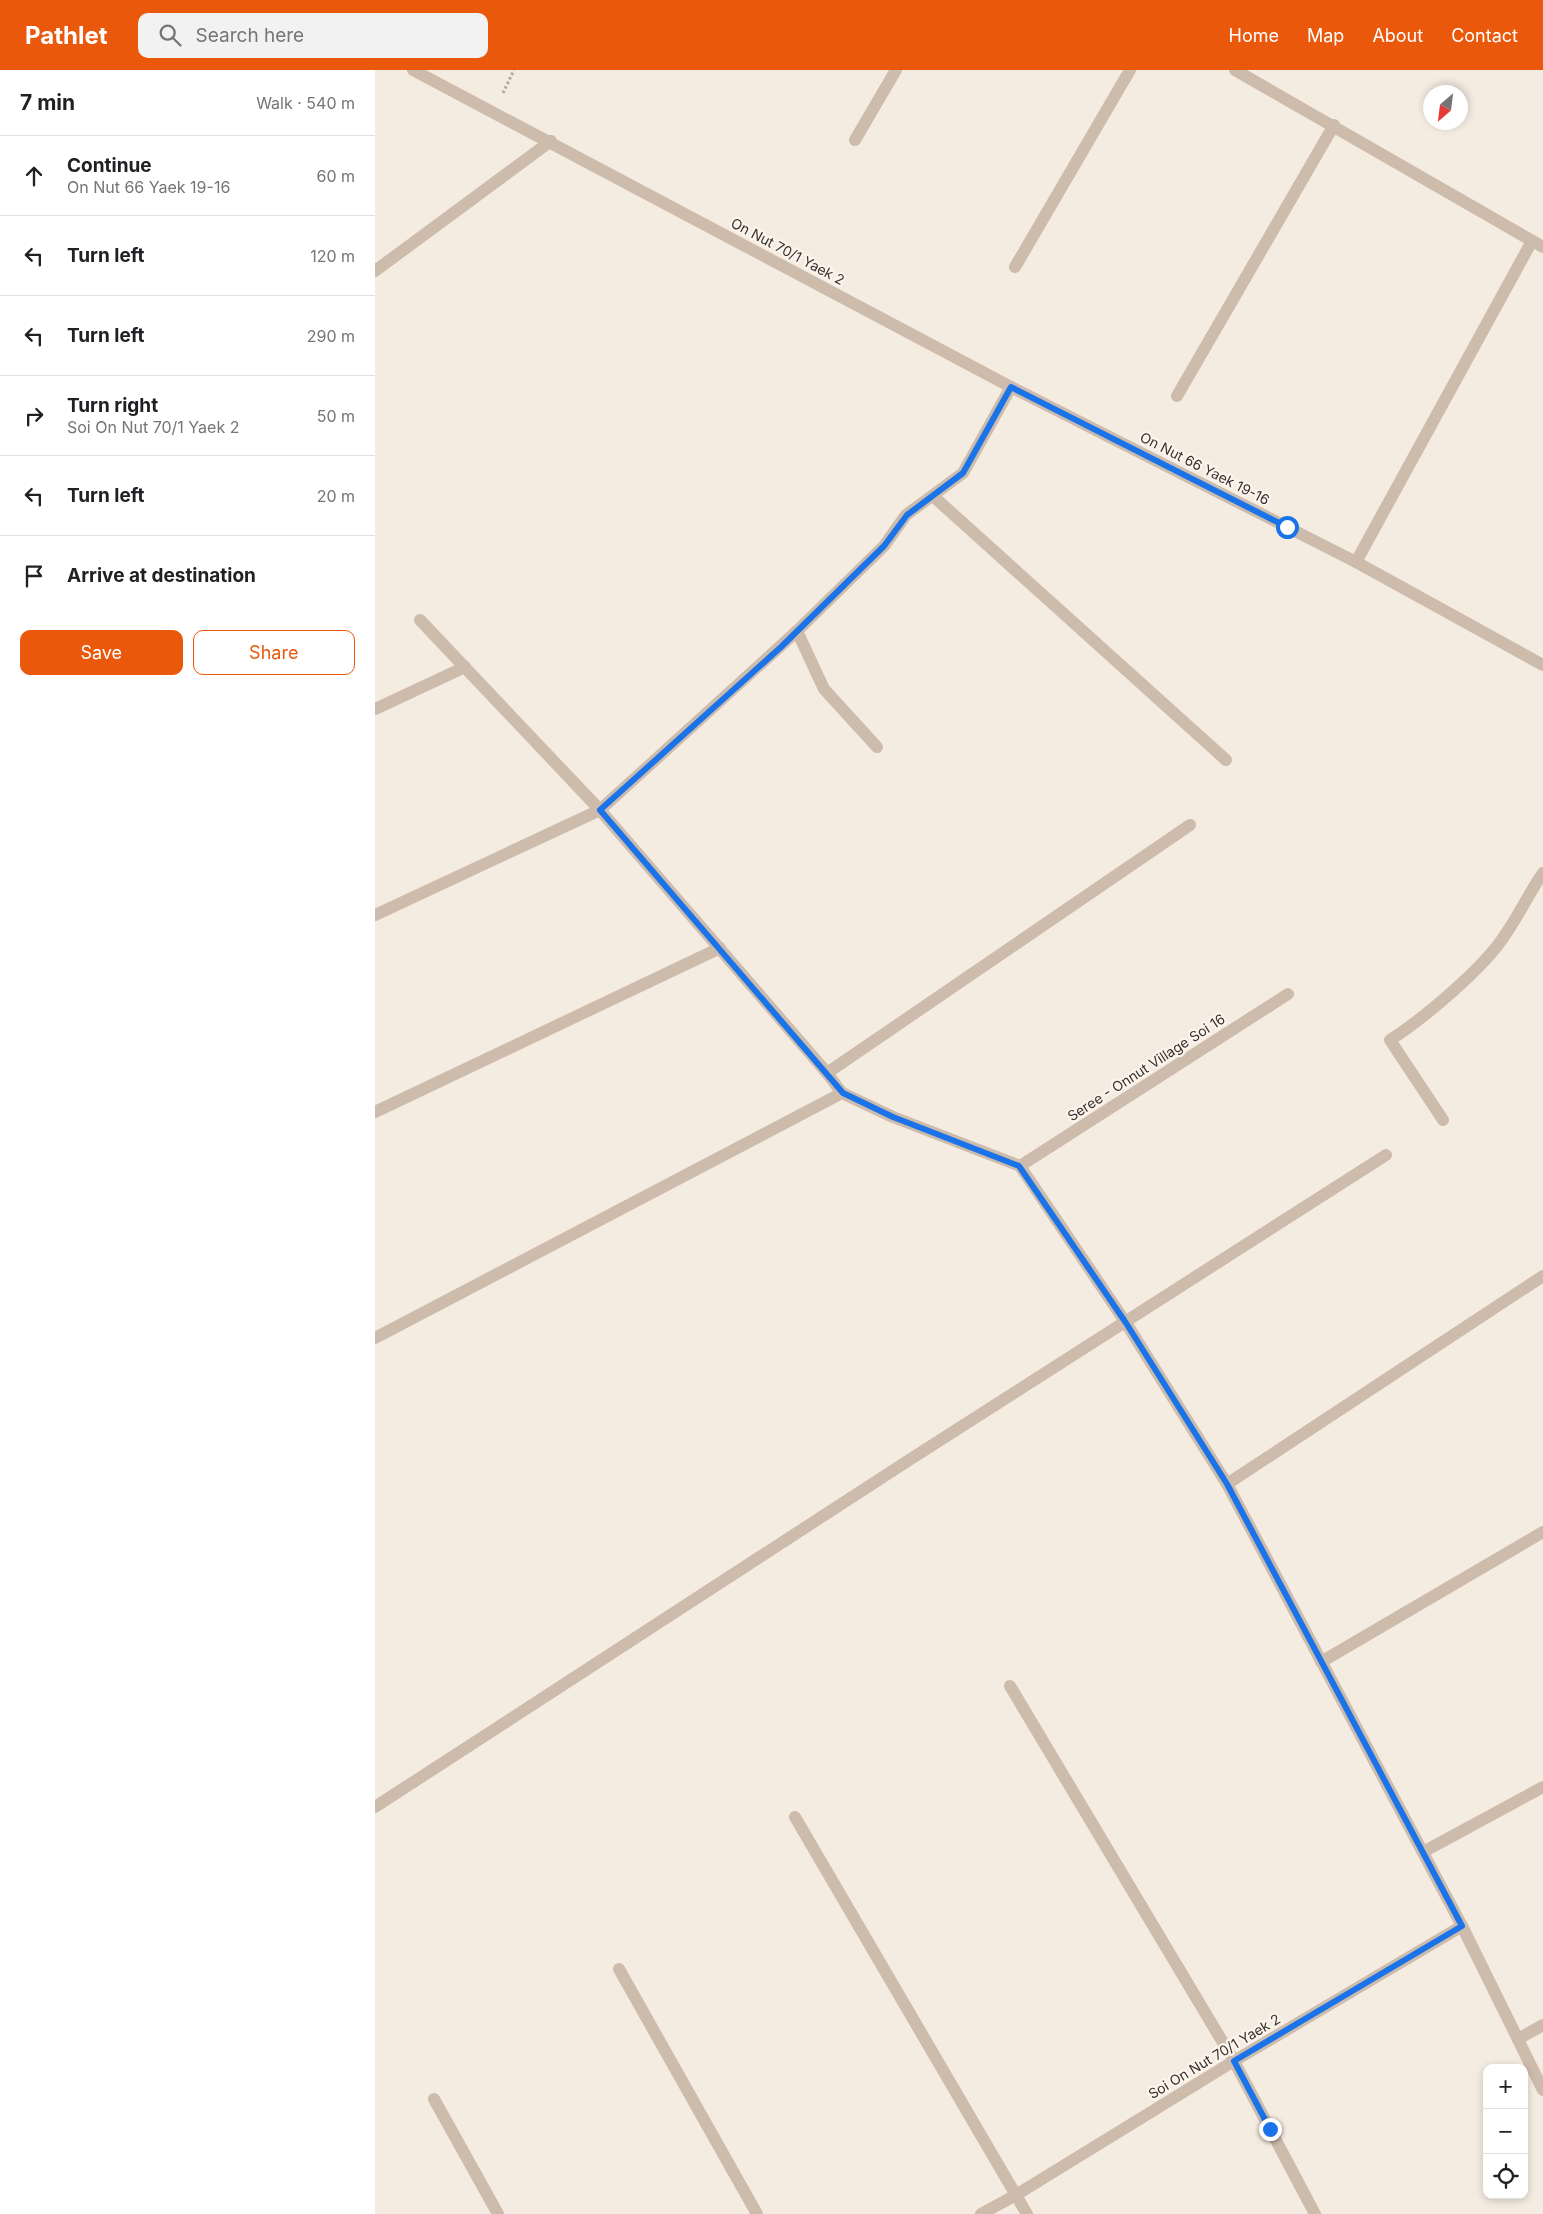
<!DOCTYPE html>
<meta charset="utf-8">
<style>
body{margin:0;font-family:Inter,sans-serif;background:#f2f2f2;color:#202124}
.controls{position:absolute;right:15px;bottom:15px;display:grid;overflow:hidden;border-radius:10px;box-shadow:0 2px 8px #0003}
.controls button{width:45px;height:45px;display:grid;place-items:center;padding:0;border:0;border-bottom:1px solid #e0e0e0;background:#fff;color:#202124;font:25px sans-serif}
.compass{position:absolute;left:1048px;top:15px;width:45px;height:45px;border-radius:50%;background:#fff;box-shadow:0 2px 8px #0003;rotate:208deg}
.stop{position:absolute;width:15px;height:15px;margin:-11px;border:4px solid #1a73e8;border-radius:50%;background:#fff}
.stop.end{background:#1a73e8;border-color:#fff;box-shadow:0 1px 5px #0008}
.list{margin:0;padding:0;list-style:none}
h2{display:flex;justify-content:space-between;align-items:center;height:65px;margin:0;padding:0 20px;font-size:21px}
h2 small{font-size:16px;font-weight:400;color:#757577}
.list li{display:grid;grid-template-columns:32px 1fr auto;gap:15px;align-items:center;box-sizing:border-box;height:80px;padding:0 20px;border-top:1px solid #e0e0e0}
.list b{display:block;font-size:19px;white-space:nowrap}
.list p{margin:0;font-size:16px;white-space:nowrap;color:#757577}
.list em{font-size:16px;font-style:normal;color:#757577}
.actions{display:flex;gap:10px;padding:15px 20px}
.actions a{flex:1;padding:11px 0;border:1px solid #ea580c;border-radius:10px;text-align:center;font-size:18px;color:#ea580c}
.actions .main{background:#ea580c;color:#fff}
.icon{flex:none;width:28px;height:28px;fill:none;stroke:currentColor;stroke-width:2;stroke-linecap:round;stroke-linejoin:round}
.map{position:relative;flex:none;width:1168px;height:2144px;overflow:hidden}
header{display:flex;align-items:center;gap:30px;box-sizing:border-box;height:70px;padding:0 25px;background:#ea580c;color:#fff}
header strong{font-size:24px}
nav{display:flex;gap:28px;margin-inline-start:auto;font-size:18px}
.search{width:350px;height:45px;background:#f2f2f2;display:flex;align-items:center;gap:12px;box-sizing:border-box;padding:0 18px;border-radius:10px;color:#757577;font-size:19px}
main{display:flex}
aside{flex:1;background:#fff}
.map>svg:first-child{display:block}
</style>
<header>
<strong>Pathlet</strong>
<div class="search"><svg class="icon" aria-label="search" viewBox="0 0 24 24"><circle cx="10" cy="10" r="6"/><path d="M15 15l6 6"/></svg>Search here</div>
<nav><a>Home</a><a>Map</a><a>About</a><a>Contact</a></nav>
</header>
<main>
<aside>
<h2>7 min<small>Walk · 540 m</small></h2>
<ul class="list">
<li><svg class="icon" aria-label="ahead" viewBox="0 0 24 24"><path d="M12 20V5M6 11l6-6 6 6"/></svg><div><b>Continue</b><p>On Nut 66 Yaek 19-16</p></div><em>60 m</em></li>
<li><svg class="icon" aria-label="left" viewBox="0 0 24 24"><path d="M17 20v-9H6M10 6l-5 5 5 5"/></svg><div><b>Turn left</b></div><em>120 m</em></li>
<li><svg class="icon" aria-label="left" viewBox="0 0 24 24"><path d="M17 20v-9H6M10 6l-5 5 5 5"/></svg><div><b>Turn left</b></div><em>290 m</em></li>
<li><svg class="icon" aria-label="right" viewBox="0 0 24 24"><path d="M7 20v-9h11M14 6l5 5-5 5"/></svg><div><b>Turn right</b><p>Soi On Nut 70/1 Yaek 2</p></div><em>50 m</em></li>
<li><svg class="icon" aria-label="left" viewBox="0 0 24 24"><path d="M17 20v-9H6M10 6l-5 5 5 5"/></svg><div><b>Turn left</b></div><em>20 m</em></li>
<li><svg class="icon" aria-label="arrive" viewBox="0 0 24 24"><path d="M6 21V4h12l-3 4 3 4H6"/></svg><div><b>Arrive at destination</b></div></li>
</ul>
<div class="actions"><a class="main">Save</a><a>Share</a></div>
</aside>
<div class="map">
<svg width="1168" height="2144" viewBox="0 0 1168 2144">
<rect width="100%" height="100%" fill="#f4ebe1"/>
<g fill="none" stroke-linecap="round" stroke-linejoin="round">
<polyline stroke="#b9a596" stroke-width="3" stroke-dasharray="2.5 2.5" stroke-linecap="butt" points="128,23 139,0"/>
<g stroke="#cdbbac" stroke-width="12">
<polyline points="38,0 636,317 981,492 1168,595"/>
<polyline points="860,0 1168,177"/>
<polyline points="480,70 521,0"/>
<polyline points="640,197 755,0"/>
<polyline points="0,201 176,71"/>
<polyline points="636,317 588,403 531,445 509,476 422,561 225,740 452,1003 467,1023 518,1047 645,1096 751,1253 852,1414 1087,1856 1168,2020"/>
<polyline points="802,326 959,55"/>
<polyline points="558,426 851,690"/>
<polyline points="981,492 1157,171"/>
<polyline points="422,561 449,619 502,677"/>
<polyline points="0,639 90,597"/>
<polyline points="0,845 225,740 45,550"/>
<polyline points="452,1003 815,755"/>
<polyline points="0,1042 345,878"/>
<path d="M1068 1050 1015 970C1048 949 1109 898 1130 865 1144 845 1154 823 1168 803"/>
<polyline points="645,1096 913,924"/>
<polyline points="0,1268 467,1023"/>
<polyline points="852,1414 1168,1206"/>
<polyline points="946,1592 1168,1462"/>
<polyline points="635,1616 859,1991 940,2144"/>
<polyline points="0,1737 531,1392 1011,1085"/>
<polyline points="420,1747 652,2144"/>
<polyline points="1048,1782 1168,1717"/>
<polyline points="244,1899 382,2144"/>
<polyline points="1143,1969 1168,1955"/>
<polyline points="59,2029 123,2144"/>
<polyline points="606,2144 641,2125 859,1991 1087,1856"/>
</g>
</g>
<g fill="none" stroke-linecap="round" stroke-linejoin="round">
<polyline stroke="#1a73e8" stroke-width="6" points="895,2059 859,1991 1087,1856 852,1414 751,1253 644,1096 518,1047 468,1023 225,740 406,577 509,476 532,445 588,403 636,317 912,457"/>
</g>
<g text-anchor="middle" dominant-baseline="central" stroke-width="4.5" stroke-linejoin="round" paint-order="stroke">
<g font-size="14" fill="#3b302b" stroke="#fbf5ee">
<text transform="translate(413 181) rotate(28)">On Nut 70/1 Yaek 2</text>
<text transform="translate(830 398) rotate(27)">On Nut 66 Yaek 19-16</text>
<text transform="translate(771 997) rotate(-33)">Seree - Onnut Village Soi 16</text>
<text transform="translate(839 1986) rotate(-31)">Soi On Nut 70/1 Yaek 2</text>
</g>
</g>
</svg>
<div class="controls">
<button>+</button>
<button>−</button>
<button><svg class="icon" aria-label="locate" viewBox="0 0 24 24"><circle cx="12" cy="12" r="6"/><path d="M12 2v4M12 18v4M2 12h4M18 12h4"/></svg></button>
</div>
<svg class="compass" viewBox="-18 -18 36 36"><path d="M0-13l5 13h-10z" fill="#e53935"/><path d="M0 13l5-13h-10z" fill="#757577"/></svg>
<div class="stop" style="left:912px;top:457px"></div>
<div class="stop end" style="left:895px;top:2059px"></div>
</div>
</main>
